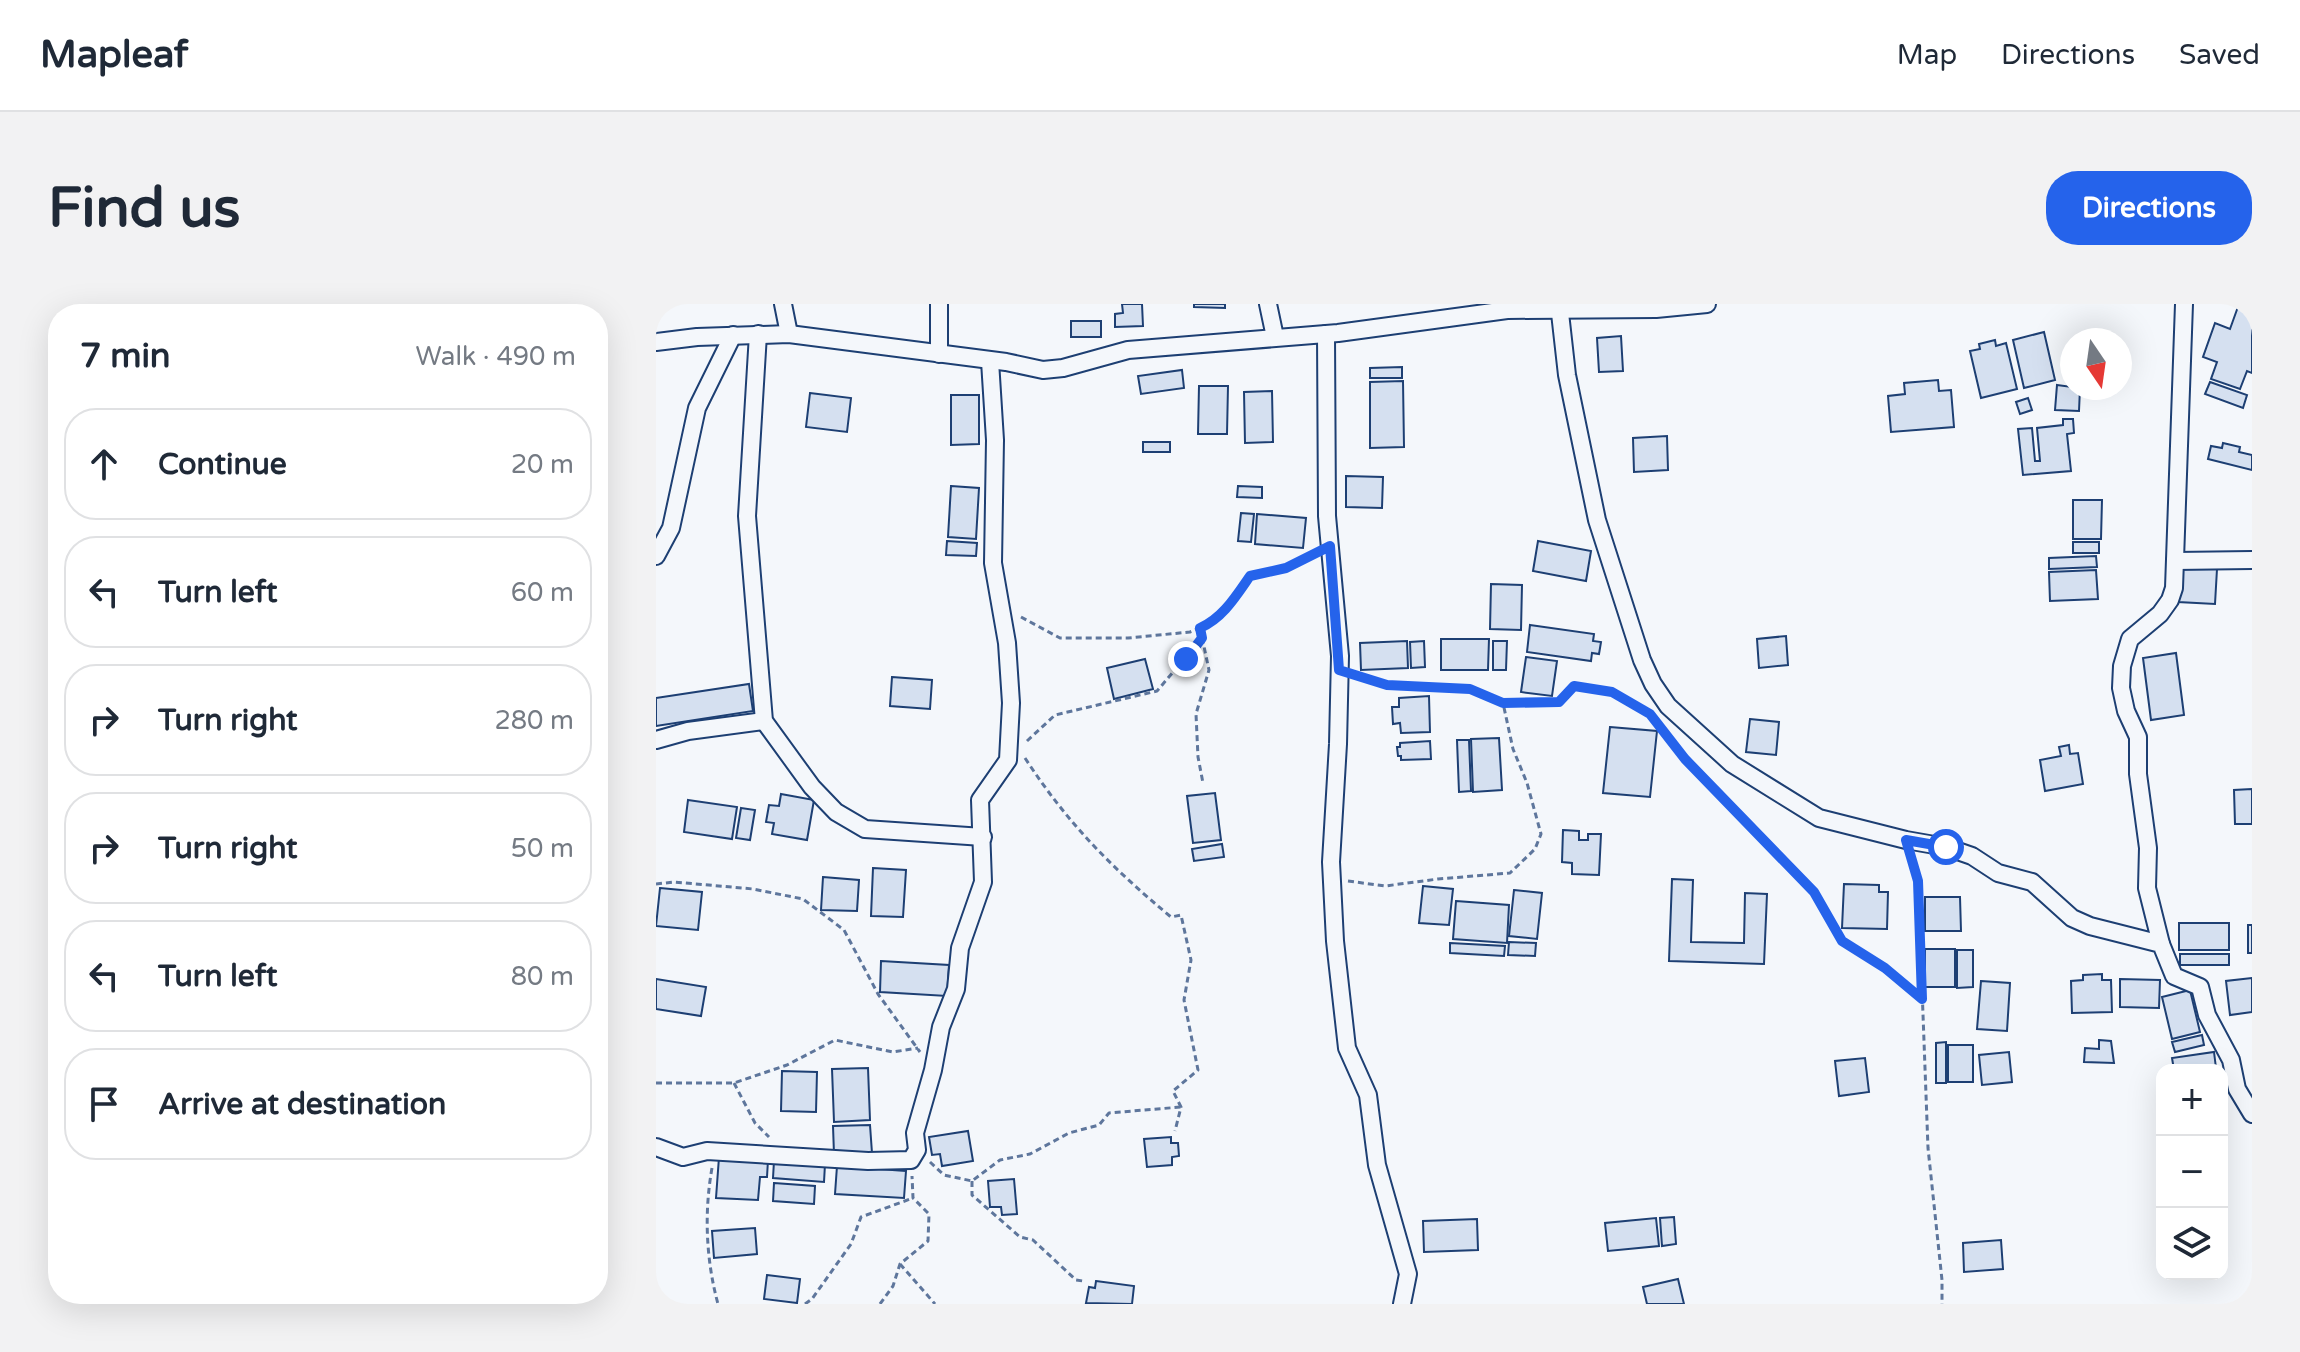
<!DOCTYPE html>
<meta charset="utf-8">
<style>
body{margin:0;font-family:"Varela Round",sans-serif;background:#f2f2f3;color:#1f2937}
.controls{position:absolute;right:24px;bottom:24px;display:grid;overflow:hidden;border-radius:16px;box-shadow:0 8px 32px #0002}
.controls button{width:72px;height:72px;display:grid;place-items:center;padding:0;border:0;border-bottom:2px solid #e0e1e3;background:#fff;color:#1f2937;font:40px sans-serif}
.compass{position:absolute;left:1404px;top:24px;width:72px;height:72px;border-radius:50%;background:#fff;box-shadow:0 8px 32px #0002;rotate:167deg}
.stop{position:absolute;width:24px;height:24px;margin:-18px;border:6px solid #2563eb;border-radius:50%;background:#fff}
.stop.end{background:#2563eb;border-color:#fff;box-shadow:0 2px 8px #0008}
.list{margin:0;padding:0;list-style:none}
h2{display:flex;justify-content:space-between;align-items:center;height:104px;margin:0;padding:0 32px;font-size:34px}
h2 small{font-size:26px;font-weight:400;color:#747a83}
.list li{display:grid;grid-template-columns:52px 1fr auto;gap:24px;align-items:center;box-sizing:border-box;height:112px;margin:0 16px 16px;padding:0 16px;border:2px solid #e0e1e3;border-radius:32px}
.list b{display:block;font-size:30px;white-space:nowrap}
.list em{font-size:26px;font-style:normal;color:#747a83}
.icon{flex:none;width:44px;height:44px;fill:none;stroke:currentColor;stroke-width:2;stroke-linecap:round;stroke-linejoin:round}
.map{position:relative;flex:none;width:1596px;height:1000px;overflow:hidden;border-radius:32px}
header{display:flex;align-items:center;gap:48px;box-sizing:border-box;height:112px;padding:0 40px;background:#fff;border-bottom:2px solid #e0e1e3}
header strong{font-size:38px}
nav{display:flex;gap:44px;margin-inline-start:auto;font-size:28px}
.intro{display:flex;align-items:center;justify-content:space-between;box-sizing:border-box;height:192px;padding:0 48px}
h1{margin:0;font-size:56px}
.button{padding:20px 36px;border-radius:32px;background:#2563eb;color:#fff;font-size:28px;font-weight:700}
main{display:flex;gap:48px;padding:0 48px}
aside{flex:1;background:#fff;border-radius:32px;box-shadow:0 8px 32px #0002}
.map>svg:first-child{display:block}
</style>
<header>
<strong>Mapleaf</strong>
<nav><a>Map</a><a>Directions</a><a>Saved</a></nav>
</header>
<div class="intro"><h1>Find us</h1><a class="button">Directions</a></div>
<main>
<aside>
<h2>7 min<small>Walk · 490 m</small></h2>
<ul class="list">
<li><svg class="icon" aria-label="ahead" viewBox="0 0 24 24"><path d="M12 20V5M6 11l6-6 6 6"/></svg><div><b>Continue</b></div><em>20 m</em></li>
<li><svg class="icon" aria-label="left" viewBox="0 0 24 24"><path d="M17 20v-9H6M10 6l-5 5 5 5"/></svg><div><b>Turn left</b></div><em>60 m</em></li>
<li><svg class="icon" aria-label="right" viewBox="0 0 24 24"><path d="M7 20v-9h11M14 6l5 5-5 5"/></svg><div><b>Turn right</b></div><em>280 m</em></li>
<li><svg class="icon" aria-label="right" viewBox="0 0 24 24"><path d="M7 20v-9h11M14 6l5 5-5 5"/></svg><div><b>Turn right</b></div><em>50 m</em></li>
<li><svg class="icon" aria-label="left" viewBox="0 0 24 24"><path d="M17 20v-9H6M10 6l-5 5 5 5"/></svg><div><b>Turn left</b></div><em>80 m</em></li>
<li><svg class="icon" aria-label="arrive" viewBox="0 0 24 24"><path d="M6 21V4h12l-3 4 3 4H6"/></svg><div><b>Arrive at destination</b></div></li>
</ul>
</aside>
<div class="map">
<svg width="1596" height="1000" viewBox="0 0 1596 1000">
<rect width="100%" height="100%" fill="#f4f7fb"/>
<g fill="#d5e0f0" stroke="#1d3f73" stroke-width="2">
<polygon points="466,0 486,0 487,22 459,23 459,10 467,9"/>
<polygon points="538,0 569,0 569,4 538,3"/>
<polygon points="1583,0 1596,0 1596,69 1591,67 1584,85 1555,75 1561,58 1547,53 1559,19 1574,25"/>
<rect x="415" y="17" width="30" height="16"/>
<polygon points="1388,28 1399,76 1368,84 1357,36"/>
<polygon points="965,32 967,67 943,68 941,34"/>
<polygon points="1339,36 1340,42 1350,39 1361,85 1325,94 1314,47 1324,45 1323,40"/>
<polygon points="746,63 746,74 714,74 714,64"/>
<polygon points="526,66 528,84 485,90 482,72"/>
<polygon points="1282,76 1283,87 1295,86 1298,123 1235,128 1232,92 1249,90 1248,79"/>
<polygon points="747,77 748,143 714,144 714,78"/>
<polygon points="1554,78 1591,91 1587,104 1549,90"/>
<polygon points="1401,81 1424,84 1423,107 1399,106"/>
<polygon points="543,82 572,82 571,130 542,130"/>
<polygon points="616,87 617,138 589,139 588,88"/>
<polygon points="154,89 195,94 191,128 150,123"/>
<polygon points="295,91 323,91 323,140 295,141"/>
<polygon points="1372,94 1376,106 1364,110 1360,98"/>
<polygon points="1407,115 1417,115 1418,129 1411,130 1415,167 1367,171 1362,125 1376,124 1379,157 1384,157 1381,124 1407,121"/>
<polygon points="1011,132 1012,166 978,168 977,134"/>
<rect x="487" y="138" width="27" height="10"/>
<polygon points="1567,139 1584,143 1583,148 1596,151 1596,166 1552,155 1555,142 1566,144"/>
<polygon points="690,172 727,173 726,204 690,203"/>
<polygon points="295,182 323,184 320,235 292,233"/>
<polygon points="582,182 606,183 606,194 581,193"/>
<polygon points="1417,196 1446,196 1445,235 1417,235"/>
<polygon points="585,209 598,210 595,238 582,237"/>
<polygon points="601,210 650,214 647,244 599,240"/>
<polygon points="291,237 321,239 320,252 290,251"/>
<polygon points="882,237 935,247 930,277 877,267"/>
<rect x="1417" y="238" width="26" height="11"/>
<polygon points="1440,252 1441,263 1393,265 1393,254"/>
<polygon points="1524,263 1561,265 1559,300 1522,298"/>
<polygon points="1440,266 1442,295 1394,297 1393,268"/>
<polygon points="835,280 866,281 865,326 834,325"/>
<polygon points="874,321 938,330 937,337 945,338 943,350 936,349 935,357 871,348"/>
<polygon points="1130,332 1132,361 1103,364 1101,335"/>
<polygon points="785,335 833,335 832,366 785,366"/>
<polygon points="751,337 752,364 705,366 704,339"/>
<polygon points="768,337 769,363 755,364 754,338"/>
<polygon points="837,337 851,337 850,366 837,366"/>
<polygon points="1520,349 1528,411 1495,416 1487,354"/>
<polygon points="870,353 901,357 896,392 865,388"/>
<polygon points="489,355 497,385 458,395 451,364"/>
<polygon points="236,373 276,376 274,405 234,402"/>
<polygon points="93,380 97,407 0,422 0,394"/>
<polygon points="773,392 774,428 745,429 744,419 737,420 736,403 743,403 743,394"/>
<polygon points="1094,415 1123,418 1120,451 1090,448"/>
<polygon points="954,423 1001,427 994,493 947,489"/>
<polygon points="843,434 846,486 817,488 815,435"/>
<polygon points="801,436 813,436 815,487 803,488"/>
<polygon points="774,437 775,455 745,456 745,452 742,452 741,443 744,443 744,439"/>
<polygon points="1413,441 1414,450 1422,449 1427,480 1389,487 1384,456 1405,452 1403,443"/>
<polygon points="1596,485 1596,520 1579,520 1578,486"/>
<polygon points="559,489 565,536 537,539 531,492"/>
<polygon points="125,490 158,496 151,536 116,530 118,519 110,518 113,501 123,502"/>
<polygon points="32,496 81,503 76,535 28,528"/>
<polygon points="85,504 99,506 94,536 80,534"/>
<polygon points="907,526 923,527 923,536 932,536 932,530 945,530 943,571 916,570 916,559 906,558"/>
<polygon points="566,540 568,553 538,557 536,545"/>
<polygon points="217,564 250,566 247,613 215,612"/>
<polygon points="167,573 203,576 201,607 165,606"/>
<polygon points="1016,575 1037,576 1035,638 1088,639 1089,589 1111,590 1108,660 1013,657"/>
<polygon points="1188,580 1223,581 1223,588 1232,588 1231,625 1186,624"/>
<polygon points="767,582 797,585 793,621 763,619"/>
<polygon points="4,584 46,588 42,626 0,622"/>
<polygon points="858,586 886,589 881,635 853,632"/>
<polygon points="1269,593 1304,593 1305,627 1269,627"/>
<polygon points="800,597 853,601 851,639 797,635"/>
<rect x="1523" y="619" width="50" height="27"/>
<rect x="1592" y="621" width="4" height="28"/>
<polygon points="853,638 880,639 879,652 852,651"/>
<polygon points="794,639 849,642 848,652 794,649"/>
<rect x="1269" y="645" width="30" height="38"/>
<polygon points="1301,646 1317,646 1317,683 1301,684"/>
<rect x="1524" y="650" width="49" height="11"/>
<polygon points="225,657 293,661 291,692 224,688"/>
<polygon points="1446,670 1446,676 1455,676 1456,708 1416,709 1415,677 1427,676 1427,671"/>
<polygon points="1596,674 1596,708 1574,711 1570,677"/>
<polygon points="0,675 50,683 45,712 0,705"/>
<polygon points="1464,675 1504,676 1503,704 1464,703"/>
<polygon points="1325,677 1354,679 1351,727 1321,725"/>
<polygon points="1534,686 1544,728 1516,735 1506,693"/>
<polygon points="1546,731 1548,741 1519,748 1516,738"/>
<polygon points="1443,736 1455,737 1458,759 1428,758 1429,744 1443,745"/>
<polygon points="1290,738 1290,779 1280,779 1280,739"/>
<rect x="1292" y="741" width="25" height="37"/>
<polygon points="1353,748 1356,778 1326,781 1323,751"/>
<polygon points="1558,748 1560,764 1518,766 1516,754"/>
<polygon points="1209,754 1213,788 1183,792 1179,757"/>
<polygon points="212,764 214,816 178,818 176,765"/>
<polygon points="126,767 161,768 160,808 125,807"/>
<polygon points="214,821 216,849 178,850 177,822"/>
<polygon points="312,827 317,857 286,862 284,850 276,851 273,833"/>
<polygon points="515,833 515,839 522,839 523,852 516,853 516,861 491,863 488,835"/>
<polygon points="63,853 112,856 111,873 104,873 102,896 60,894"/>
<polygon points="118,857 169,860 168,878 117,874"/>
<polygon points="181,862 250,867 248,894 179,890"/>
<polygon points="358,875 361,910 346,911 345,903 334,903 332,877"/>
<polygon points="118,879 159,882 158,900 117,897"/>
<polygon points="1018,913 1020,940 1006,942 1004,914"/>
<polygon points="1000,914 1003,942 952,947 949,919"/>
<polygon points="821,915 822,946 768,948 767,917"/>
<polygon points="99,924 101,950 58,954 56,927"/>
<polygon points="1345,936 1347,965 1308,968 1307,939"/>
<polygon points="111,971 144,975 141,999 108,995"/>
<polygon points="1022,975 1028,1000 991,1000 987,983"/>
<polygon points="440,977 478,982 476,1000 430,999 433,983 439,984"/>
</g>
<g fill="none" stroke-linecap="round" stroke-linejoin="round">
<g stroke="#1d3f73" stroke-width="20">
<g id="street">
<polyline points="127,0 133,30"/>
<polyline points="283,0 283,50"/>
<polyline points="612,0 619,33"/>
<polyline points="903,0 911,71 941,216 986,356 997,380 1012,402 1076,460 1163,514 1250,536 1290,543 1316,552 1342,569 1376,578 1416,614 1434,622 1505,640 1518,672 1544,683 1551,711 1575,756 1581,785 1596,810"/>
<polyline points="102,30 91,212 108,417 156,483 180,508 209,525 327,533"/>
<polyline points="670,30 671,212 684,352 682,440 675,558 679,637 691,744 712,791 721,861 752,970 746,1000"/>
<polyline points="0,38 41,33 133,30 350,58 387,66 407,64 472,46 682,29 851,6 1000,5 1051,0"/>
<polyline points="0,252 15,224 41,104 77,31"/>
<polyline points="1519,257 1596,256"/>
<polyline points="0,436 32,427 108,417"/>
<polyline points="1505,640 1491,584 1492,544 1482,470 1482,433 1470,407 1465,384 1466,362 1474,335 1504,310 1514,296 1518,284 1528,0"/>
<polyline points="0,843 27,853 51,847 212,857 255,856 261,846 259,829 277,766 285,723 300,685 304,644 327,578 324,496 352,456 355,399 351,339 337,259 339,136 334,57"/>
</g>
</g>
<g stroke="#5e769c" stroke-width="3" stroke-dasharray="6 4" stroke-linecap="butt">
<polyline points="365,313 404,334 472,334 534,328 556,319 575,299 594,272 630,264 660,249"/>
<polyline points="544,324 553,366 540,410 542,453 547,479"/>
<polyline points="698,371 731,381 814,385 846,399"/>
<polyline points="371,437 399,411 501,387 546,334"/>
<path d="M369 454C412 520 455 563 515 613L525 611 535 656 528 696 542 766 517 787 525 803 519 827"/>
<polyline points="1254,552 1262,577 1272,844 1286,976 1286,1000"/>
<polyline points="692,577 729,582 782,575 854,569 879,545 885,530 871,479 857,445 847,399 903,398 918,382 956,388 994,410 1029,455 1158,588 1186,637 1229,664 1266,695"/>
<polyline points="0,580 18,578 97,585 147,595 188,626 222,690 264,748"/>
<polyline points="0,779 78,779 131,761 179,736 237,748 262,744"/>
<polyline points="78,779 99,819 113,833"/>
<polyline points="274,858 288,871 316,877 344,856 374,850 413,829 443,821 453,809 525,803"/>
<path d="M56 864C48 909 50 956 62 1000"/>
<polyline points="316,877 316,891 364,933 377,936 420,976 427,977"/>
<polyline points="244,960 279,1000"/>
<polyline points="149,1000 156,995 195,940 205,913 257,894"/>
<polyline points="224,1000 237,982 244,960 272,937 273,910 257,894 256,872"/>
</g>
<use href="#street" stroke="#f4f7fb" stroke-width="16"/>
</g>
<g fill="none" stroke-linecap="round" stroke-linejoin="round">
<path stroke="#2563eb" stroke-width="10" d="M530 355 546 334 544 324C567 314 580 292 594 272L630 264 674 242 683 366 731 381 814 385 847 399 903 398 918 382 956 388 994 410 1029 455 1158 588 1186 637 1229 664 1266 695 1262 577 1250 536 1290 543"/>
</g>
</svg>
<div class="controls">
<button>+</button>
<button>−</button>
<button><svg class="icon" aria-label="layers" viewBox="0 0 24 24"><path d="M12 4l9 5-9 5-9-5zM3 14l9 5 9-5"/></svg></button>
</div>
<svg class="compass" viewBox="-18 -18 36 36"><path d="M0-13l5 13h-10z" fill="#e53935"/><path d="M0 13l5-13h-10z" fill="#747a83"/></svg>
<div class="stop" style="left:1290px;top:543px"></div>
<div class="stop end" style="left:530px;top:355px"></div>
</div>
</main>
